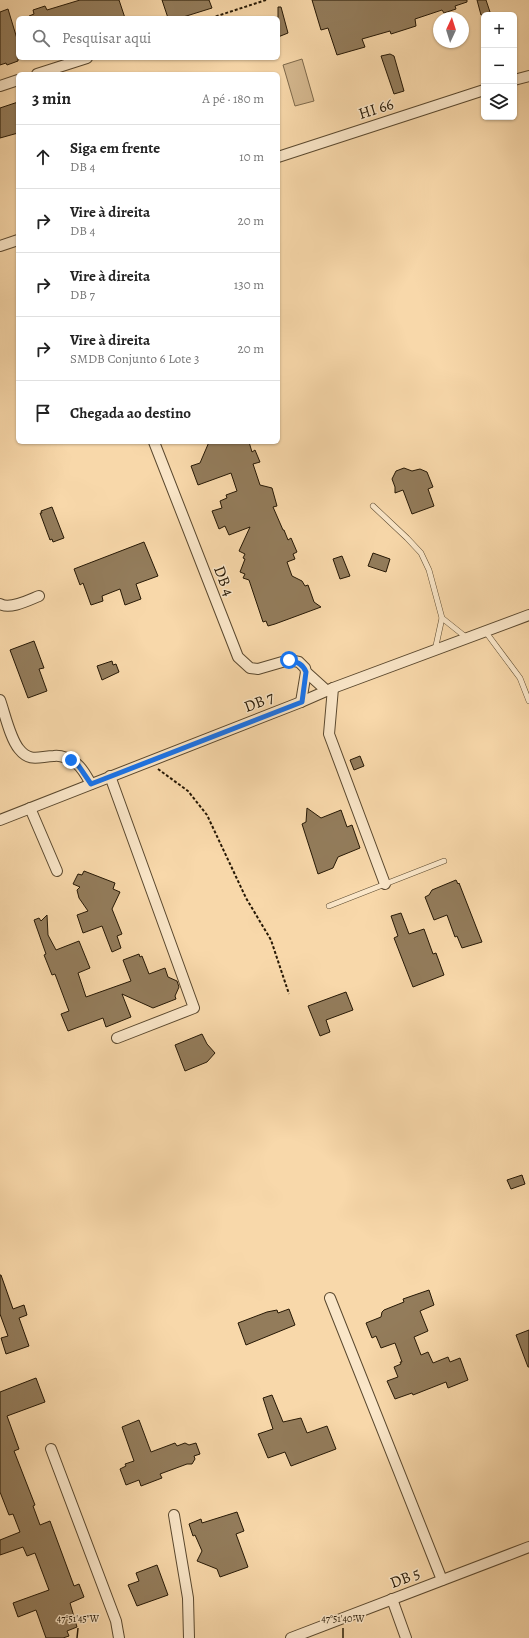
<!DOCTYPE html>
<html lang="pt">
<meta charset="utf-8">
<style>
body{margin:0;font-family:Alegreya,serif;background:#f6f6f6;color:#222}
.controls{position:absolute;right:12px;top:12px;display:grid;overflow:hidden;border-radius:6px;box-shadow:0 1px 3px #0004}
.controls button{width:36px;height:36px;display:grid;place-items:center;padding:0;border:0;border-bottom:1px solid #e0e0e0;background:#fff;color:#222;font:20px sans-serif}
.compass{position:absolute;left:433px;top:12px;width:36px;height:36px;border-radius:50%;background:#fff;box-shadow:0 1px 3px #0004;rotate:4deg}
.stop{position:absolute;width:12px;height:12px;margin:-9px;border:3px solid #1a73e8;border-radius:50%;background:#fff}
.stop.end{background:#1a73e8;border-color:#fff;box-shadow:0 1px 4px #0008}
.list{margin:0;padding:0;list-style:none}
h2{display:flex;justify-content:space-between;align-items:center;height:52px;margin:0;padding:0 16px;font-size:17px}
h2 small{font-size:13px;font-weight:400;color:#767676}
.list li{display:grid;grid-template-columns:26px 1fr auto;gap:12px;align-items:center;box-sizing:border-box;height:64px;padding:0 16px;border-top:1px solid #e0e0e0}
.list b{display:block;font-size:15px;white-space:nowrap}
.list p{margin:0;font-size:13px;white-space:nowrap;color:#767676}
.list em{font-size:13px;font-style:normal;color:#767676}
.icon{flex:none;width:22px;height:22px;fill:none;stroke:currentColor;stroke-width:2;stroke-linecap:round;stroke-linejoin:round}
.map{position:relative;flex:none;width:529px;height:1638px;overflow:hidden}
.search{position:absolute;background:#fff;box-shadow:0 1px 3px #0004;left:16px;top:16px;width:264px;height:44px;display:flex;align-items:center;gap:10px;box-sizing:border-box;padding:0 14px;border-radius:6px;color:#767676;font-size:15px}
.panel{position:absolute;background:#fff;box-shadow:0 1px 3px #0004;left:16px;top:72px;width:264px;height:372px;border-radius:6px}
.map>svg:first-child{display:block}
</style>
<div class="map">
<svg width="529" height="1638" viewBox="0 0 529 1638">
<rect width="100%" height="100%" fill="#f8d8aa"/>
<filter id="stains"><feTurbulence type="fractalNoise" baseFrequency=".005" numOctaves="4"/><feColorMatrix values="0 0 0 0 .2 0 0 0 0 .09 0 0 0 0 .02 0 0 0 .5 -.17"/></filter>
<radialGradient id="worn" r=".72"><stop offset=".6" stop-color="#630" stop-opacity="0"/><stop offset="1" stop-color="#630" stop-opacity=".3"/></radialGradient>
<polygon fill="#d4b78e" stroke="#7d684a" points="302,59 314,101 295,106 283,65"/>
<g fill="#937c5b" stroke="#261805">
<polygon points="80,0 119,0 125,18 30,18 29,16 34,14 33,10 45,6 47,10"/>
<polygon points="162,0 209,0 212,8 180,18 168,18"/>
<polygon points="312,0 467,0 467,2 455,6 456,9 444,13 442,10 415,19 416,26 391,34 390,31 362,39 365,47 337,55 328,28 321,30"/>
<polygon points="477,0 486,0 491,15 481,15"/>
<polygon points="278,7 281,7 288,33 278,37"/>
<polygon points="8,9 18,42 18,61 7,65 6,63 0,65 0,12"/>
<polygon points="390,54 394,56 404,91 394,94 381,56"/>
<polygon points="18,102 18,133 0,138 0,108"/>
<polygon points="209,442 249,442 252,452 255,450 260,462 253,464 260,485 272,488 277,506 273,507 283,530 284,530 288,540 291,538 297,552 293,554 295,559 287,562 292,576 302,581 305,586 308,585 314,602 321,607 275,624 268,626 266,621 263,622 249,580 243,578 245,574 240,572 245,559 243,558 245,554 239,551 250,527 229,535 225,526 219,529 212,511 222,508 220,501 227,498 226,495 237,491 231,473 198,485 191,466 200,463"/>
<polygon points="404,468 412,471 420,469 427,472 433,487 428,489 434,506 412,514 403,490 395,493 395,487 392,479 396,471"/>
<polygon points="52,507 64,538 53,542 52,539 50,540 40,513 42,513 41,511"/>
<polygon points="144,542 158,576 136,584 141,599 125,605 120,589 102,596 103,601 91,605 83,583 80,585 74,569"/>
<polygon points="373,553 390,559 386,572 368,566"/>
<polygon points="342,556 350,576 340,579 333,559"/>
<polygon points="34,641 44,668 39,669 47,691 28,698 10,650"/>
<polygon points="112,661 113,665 116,664 119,672 102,680 97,666"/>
<polygon points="360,756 364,766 354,770 350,760"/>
<polygon points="307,808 321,818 341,810 347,827 352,825 360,848 338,857 333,868 318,874 302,824 306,822"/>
<polygon points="84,871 115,883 113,889 120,892 112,909 122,934 117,936 121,948 112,952 102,926 83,933 77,915 88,911 79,898 77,890 80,887 73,884 78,874 82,875"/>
<polygon points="456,880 458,884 459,883 482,942 462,948 457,936 455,937 447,915 434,920 425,897 429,895 432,890"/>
<polygon points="401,913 409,934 424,929 433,954 436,953 444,975 413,987 394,938 398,936 391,916"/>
<polygon points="47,915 48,935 56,950 79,941 90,968 78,973 86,997 131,981 123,960 139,954 140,957 142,956 149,974 165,968 168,977 177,981 179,987 175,996 176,999 153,1008 122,994 131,1017 106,1027 103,1018 68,1031 61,1014 69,1011 55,974 52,975 44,955 46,954 34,920 39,918 41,921"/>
<polygon points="346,992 353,1010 326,1020 330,1032 320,1036 308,1006"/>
<polygon points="202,1034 207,1044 215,1053 207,1062 185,1071 175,1045"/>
<polygon points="522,1175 525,1184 511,1189 507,1180"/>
<polygon points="0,1275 1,1275 13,1309 24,1305 27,1315 19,1318 29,1346 6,1354 1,1338 8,1336 0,1314"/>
<polygon points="429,1290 434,1305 420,1311 428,1331 414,1337 421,1355 428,1352 433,1363 448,1357 450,1362 460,1358 468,1380 448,1388 446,1382 413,1395 412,1393 395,1399 387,1381 398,1377 394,1367 401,1364 400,1362 402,1362 395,1343 381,1348 376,1336 372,1338 366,1323 381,1317 382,1312 384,1310 404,1302 403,1299"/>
<polygon points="289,1309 295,1325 246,1345 238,1323 267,1312 277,1310 278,1313"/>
<polygon points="529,1330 529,1367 528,1367 516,1335"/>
<polygon points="36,1378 45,1402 7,1416 19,1449 14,1451 35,1505 33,1506 40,1525 50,1521 74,1586 79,1584 84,1597 70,1603 77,1627 67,1631 69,1636 63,1638 46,1638 36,1610 18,1617 13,1603 49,1590 35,1553 27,1556 23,1547 0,1555 0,1540 20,1532 13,1514 9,1515 0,1492 0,1392"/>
<polygon points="272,1395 283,1422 301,1418 307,1433 327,1426 336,1449 291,1466 285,1452 268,1458 258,1434 273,1429 263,1398"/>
<polygon points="139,1420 151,1452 175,1443 177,1446 185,1443 189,1445 196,1443 200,1454 194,1456 195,1459 192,1464 187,1464 160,1474 162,1478 141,1486 139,1480 126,1485 120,1469 126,1466 125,1464 134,1461 122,1427"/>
<polygon points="237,1512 244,1531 236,1534 248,1567 220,1577 217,1569 197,1561 202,1551 195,1535 193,1536 189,1524 201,1519 202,1523"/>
<polygon points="157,1565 168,1595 137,1606 128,1585 139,1581 136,1573"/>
</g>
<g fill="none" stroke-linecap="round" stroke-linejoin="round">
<g stroke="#5a482e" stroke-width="6">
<g id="lane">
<polyline points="373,506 407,538 421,553 429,570 442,618 435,650"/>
<polyline points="442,618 467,638"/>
<polyline points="485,631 520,678 529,701"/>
<polyline points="329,906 444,861"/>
</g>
</g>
<g stroke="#5a482e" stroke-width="12">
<g id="street">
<polyline points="37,74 87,58"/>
<polyline points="514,80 529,76"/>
<polyline points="0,86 18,80"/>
<polyline points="278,157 484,90"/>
<polyline points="0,246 18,240"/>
<polyline points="154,442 238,657 250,668 258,669 289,660 299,662 305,668 306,672 327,691"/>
<path d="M0 604C10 610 29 600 39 596"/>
<polyline points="333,688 329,734 385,884"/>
<path d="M0 700C5 714 10 738 19 749 30 763 40 756 54 756 61 755 71 759 77 764 83 769 87 777 91 784"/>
<polyline points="301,702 306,672"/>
<polyline points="110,776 194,1008 117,1038"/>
<polyline points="30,808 57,871"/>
<polyline points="0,820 301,702 333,688 529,615"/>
<polyline points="330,1298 442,1580"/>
<polyline points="51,1449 116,1621 119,1638"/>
<polyline points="174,1515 188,1598 189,1638"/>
<polyline points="392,1599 406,1638"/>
<polyline points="291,1638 529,1547"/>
</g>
</g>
<g stroke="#261805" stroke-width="2" stroke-dasharray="3 2" stroke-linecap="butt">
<polyline points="211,18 266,0"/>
<polyline points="158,769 188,791 207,815 246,898 271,940 289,994"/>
</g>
<use href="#lane" stroke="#fae6c8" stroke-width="5"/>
<use href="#street" stroke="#fae6c8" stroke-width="10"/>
</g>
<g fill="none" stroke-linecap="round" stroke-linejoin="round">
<path stroke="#1a73e8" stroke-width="5" d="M71 760 78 765 91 784 302 702 306 672C303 664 297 662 289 660"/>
</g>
<path fill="none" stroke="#261805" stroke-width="1.5" d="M77 1638 78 1628M343 1638V1628"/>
<g text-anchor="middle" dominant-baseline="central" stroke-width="3" stroke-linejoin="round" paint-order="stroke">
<g font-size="16" fill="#261805" stroke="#fae6c8">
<text transform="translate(376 109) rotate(-18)">HI 66</text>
<text transform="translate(224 581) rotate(69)">DB 4</text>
<text transform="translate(259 702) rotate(-21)">DB 7</text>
<text transform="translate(405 1578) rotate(-21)">DB 5</text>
</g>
</g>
<g font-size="10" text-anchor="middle" fill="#261805" stroke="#fae6c8" stroke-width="3" stroke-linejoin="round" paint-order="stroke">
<text x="78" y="1622">47°51'45"W</text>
<text x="343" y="1622">47°51'40"W</text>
</g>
<rect width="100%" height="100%" filter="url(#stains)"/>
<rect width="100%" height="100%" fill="url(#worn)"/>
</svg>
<div class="controls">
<button>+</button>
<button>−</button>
<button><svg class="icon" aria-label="layers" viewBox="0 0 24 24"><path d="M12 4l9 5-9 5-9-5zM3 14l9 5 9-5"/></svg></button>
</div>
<svg class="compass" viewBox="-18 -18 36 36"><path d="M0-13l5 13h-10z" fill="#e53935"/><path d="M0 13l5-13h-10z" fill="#767676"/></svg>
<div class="stop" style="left:289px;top:660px"></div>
<div class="stop end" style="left:71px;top:760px"></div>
<div class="search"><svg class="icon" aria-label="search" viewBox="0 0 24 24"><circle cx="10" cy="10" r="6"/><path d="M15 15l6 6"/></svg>Pesquisar aqui</div>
<section class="panel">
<h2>3 min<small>A pé · 180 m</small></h2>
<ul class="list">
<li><svg class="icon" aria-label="ahead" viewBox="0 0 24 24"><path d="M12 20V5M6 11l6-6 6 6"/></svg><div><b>Siga em frente</b><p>DB 4</p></div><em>10 m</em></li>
<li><svg class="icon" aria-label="right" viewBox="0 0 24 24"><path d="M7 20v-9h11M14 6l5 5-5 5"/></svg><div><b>Vire à direita</b><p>DB 4</p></div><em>20 m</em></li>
<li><svg class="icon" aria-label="right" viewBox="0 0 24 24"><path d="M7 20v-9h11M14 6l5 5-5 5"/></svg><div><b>Vire à direita</b><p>DB 7</p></div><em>130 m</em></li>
<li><svg class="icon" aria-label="right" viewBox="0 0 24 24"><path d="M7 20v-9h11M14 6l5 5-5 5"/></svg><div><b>Vire à direita</b><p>SMDB Conjunto 6 Lote 3</p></div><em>20 m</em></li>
<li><svg class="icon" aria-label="arrive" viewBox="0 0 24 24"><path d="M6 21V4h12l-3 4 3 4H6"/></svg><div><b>Chegada ao destino</b></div></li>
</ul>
</section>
</div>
